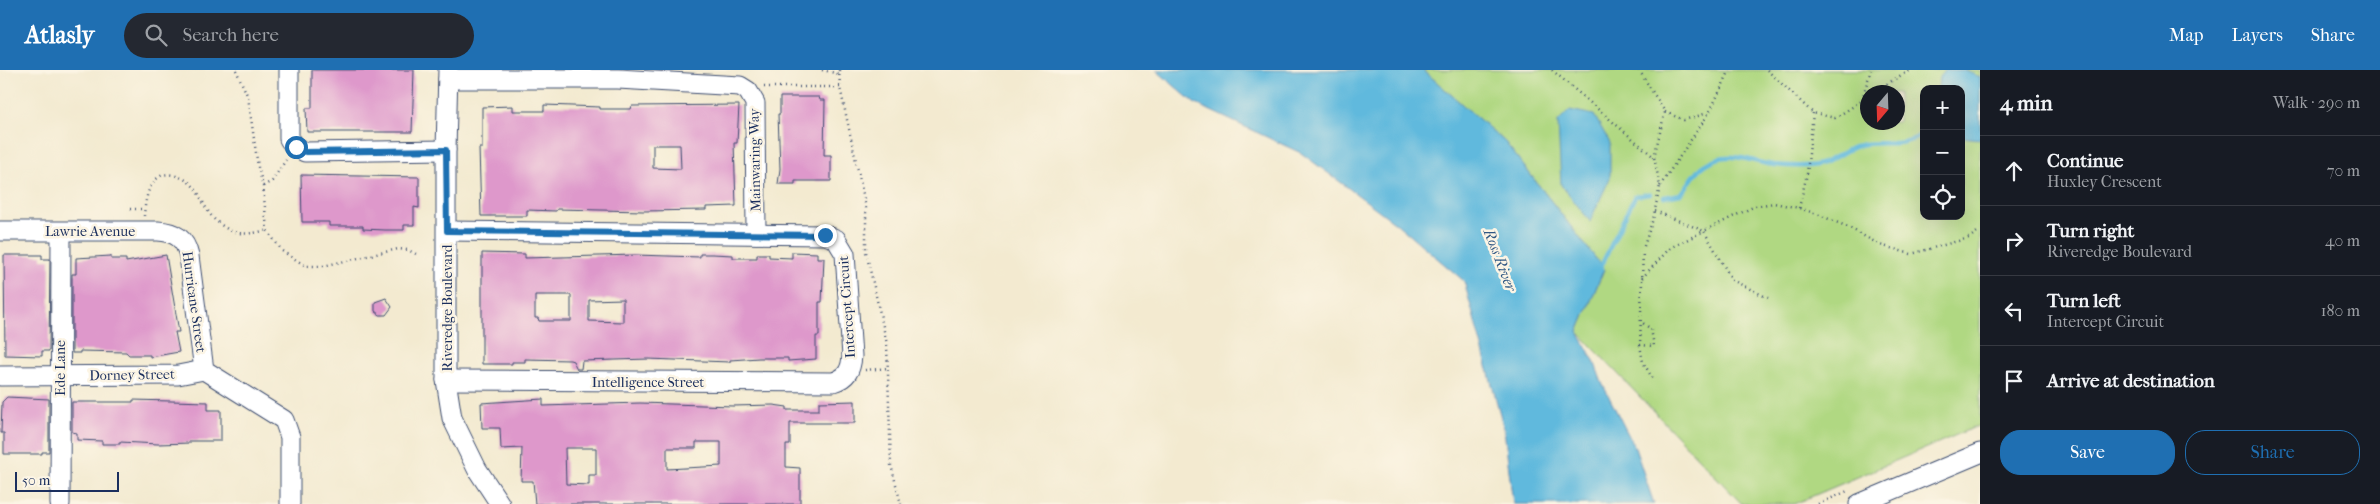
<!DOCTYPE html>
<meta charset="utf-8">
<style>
body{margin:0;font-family:"IM FELL French Canon",serif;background:#242831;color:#f1f3f6}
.controls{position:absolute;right:15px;top:15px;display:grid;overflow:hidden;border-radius:10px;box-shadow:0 5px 20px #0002}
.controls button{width:45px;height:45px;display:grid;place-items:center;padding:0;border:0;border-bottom:1px solid #363941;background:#171b24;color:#f1f3f6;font:25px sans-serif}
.compass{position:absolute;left:1860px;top:15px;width:45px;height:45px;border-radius:50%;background:#171b24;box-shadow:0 5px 20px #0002;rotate:199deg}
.scale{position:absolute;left:15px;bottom:12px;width:104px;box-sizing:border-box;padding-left:5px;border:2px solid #1b2f5e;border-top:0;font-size:14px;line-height:18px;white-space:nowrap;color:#1b2f5e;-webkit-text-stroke:4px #fcf5e5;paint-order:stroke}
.stop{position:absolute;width:15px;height:15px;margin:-11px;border:4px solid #1f6fb2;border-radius:50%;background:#fff}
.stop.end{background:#1f6fb2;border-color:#fff;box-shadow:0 1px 5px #0008}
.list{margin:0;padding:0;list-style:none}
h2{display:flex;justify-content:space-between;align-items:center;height:65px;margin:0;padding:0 20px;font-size:21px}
h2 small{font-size:16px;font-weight:400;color:#9ea1a6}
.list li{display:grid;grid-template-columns:32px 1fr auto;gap:15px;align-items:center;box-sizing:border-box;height:70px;padding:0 20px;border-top:1px solid #363941}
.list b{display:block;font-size:19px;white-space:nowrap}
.list p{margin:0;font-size:16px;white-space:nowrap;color:#9ea1a6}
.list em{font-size:16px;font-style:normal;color:#9ea1a6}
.actions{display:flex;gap:10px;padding:15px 20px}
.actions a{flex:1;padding:11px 0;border:1px solid #1f6fb2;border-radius:20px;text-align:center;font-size:18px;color:#1f6fb2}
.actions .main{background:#1f6fb2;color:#fff}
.icon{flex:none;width:28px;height:28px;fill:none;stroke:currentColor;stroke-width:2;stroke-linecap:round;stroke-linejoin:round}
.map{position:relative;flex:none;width:1980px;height:434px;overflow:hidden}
header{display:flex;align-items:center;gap:30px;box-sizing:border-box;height:70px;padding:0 25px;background:#1f6fb2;color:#fff}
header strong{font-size:24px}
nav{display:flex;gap:28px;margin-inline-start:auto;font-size:18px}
.search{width:350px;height:45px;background:#242831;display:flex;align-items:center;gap:12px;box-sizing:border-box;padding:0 18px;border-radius:28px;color:#9ea1a6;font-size:19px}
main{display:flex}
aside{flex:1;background:#171b24}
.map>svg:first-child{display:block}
</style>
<header>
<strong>Atlasly</strong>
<div class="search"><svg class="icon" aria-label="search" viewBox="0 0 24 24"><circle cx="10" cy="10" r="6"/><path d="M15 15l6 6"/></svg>Search here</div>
<nav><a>Map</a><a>Layers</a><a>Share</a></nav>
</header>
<main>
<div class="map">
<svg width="1980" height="434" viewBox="0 0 1980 434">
<rect width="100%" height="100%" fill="#fcf5e5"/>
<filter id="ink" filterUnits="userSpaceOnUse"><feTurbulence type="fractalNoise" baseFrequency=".02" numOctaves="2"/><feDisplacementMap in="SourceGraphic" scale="10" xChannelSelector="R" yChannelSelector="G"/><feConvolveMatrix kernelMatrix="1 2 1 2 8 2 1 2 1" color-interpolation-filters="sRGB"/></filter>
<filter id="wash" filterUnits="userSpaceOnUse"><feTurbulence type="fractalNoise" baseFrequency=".0096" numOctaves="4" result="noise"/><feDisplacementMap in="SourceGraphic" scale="20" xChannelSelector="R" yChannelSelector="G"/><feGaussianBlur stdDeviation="1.12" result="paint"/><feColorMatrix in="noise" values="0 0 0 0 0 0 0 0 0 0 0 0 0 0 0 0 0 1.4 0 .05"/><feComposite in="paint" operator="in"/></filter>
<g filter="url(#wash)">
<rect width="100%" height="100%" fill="#f3ead0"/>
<path fill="#b0d882" stroke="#668470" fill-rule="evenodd" d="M1423 0H1980V355L1794 434H1742L1578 262 1604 199 1505 72ZM1924 19H1961V146H1924ZM1868 22H1898V52H1868Z"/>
<g fill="#60b9dd" stroke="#3e749e">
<polygon points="1156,0 1423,0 1505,72 1604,199 1578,262 1594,291 1602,313 1635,378 1654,434 1513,434 1504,359 1464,211 1397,154 1301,83 1194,33"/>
<polygon points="1945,0 1963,0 1980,7 1980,69 1961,67 1961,19 1938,19 1939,7"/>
<polygon points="1570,40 1594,45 1610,73 1610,108 1590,151 1561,115 1558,52"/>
</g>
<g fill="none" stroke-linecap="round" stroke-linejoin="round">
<g stroke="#60b9dd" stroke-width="4.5">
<path d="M1664 127 1681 124C1689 115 1694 102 1705 95 1729 78 1749 92 1774 95 1786 96 1804 97 1816 95 1834 92 1846 76 1865 74 1888 71 1900 78 1924 64"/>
<polyline points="1601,196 1635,126 1650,124"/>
</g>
</g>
<g id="blocks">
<g fill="#de98cb" fill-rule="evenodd">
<polygon points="312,0 414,0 412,62 307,62 306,38 312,38"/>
<polygon points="780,27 819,27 820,30 825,30 824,85 831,85 831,111 795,111 795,114 778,114 780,99 778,44 780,44"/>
<path d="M544 35 600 37V39H631L632 36 739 35 737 73H734L736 136 706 137V140L643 141 557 139 556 141 527 140V146H481L479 78H482V37L513 36V41H544ZM653 75H680L681 99 653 98Z"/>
<polygon points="301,105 419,107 419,138 414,137 414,155 404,155 404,160 385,160 363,159 363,156 329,156 329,152 302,152"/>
<path d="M792 182 817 183V188H824L822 232H819V266H816V289L788 291V288H759L730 290V292L648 289 582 291 581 299H577L573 291 570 290 525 289V292H512V294H482V183L525 184V188L635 185 700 187V184H712L733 185V188H757V184H769V187L792 188ZM535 225H571V251H539L538 248H535ZM623 229V252L589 251V230Z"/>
<polygon points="4,185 42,185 42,189 50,189 49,281 42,281 42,286 5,285"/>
<polygon points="166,185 179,262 175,262 179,282 150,287 150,285 129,285 126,282 80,281 80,283 72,283 72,204 76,204 76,188 111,186 111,189 126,189 126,192"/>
<polygon points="386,228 392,237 386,245 380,245 375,241 375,232"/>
<polygon points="7,327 49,329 49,382 42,382 42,384 4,384 4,363 1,363 2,332"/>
<path d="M543 329V336L640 333 733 336 773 335 787 337V340H819V332L855 331V353H790V375H786V397L800 398V434H535L533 411H521L522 378 501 379 500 358H482L481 333ZM696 372H721V396L667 399V378H696ZM565 378H596V405H589V415L566 414Z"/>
<polygon points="133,330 208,332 208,340 221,340 221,371 190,371 190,373 158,374 120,372 120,374 102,374 102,371 77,370 77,363 72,362 72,332 133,332"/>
</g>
</g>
</g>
<g filter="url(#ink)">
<use href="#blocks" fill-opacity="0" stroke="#3b4b6f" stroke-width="1"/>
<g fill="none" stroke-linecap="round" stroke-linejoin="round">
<g stroke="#3b4b6f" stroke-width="21">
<g id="minor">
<polyline points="289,0 289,69 295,77 305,82 446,80"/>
<polyline points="448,0 446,80 446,310 452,348 477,399 500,434"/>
<polyline points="448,9 618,9 740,16 748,21 755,33 756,164"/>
<path d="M0 161H158C175 162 185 168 189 186L204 300 284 350 290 367V434"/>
<polyline points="0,306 178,305 204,300"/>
<path d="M446 310 833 312C847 308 851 300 852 286L845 184 836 169 825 165 447 161"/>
<polyline points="60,434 61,162"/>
<polyline points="1859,434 1980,383"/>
</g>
</g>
<g stroke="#3b4b6f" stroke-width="2.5" stroke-dasharray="1 4" stroke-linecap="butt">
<polyline points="236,0 248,27 258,97 263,116 267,160 282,181 306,196 323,196 398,179 408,180 418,185"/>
<polyline points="822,0 839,4"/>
<polyline points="839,0 840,17 866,138 866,182 887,274 891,395 901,434"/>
<polyline points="1552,0 1654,87 1660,116 1653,149 1643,179 1640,275 1654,276 1651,259 1640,251"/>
<polyline points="1639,0 1665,42 1654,87"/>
<polyline points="1767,0 1813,43 1835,48 1868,27"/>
<polyline points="764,17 840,17"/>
<polyline points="1874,22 1903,4 1912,0"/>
<polyline points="1862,29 1871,0"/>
<polyline points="1665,42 1684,50 1708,43"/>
<polyline points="263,116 272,111 286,90"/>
<polyline points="1660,116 1709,43 1730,0"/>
<polyline points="1799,138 1807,104 1813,43"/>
<polyline points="130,139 145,139"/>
<polyline points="1655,141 1704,161 1755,136 1774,133 1799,138 1817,144 1848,157 1880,175 1911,184 1969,168 1980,160"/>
<path d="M144 146C145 133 147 115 159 107 163 104 168 104 173 105 201 112 198 131 214 149 218 153 224 157 229 160 242 166 255 163 267 160"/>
<polyline points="1642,208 1670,178 1704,161 1732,210 1768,228"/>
<polyline points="1640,275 1643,292 1654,311"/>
<polyline points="865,300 889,298"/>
<polyline points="1818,434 1850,420"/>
</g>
<use href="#minor" stroke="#fff" stroke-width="19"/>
</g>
</g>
<g fill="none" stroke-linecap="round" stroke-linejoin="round" filter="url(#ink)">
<polyline stroke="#1f6fb2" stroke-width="6" points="296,77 305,82 446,80 447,161 825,165"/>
</g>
<g text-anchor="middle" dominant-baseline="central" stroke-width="5" stroke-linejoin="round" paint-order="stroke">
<g font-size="14" fill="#1b2f5e" stroke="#fcf5e5">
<text transform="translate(755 90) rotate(-91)">Mainwaring Way</text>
<text x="90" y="161">Lawrie Avenue</text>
<text transform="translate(194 232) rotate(82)">Hurricane Street</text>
<text transform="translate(847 237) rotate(-94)">Intercept Circuit</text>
<text transform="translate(447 238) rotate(-90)">Riveredge Boulevard</text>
<text transform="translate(60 298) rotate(-90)">Ede Lane</text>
<text transform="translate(132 305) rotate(-1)">Dorney Street</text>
<text x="648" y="312">Intelligence Street</text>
</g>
<g font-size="15" font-style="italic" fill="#305884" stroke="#fcf5e5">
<text transform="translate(1500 190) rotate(69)">Ross River</text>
</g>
</g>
</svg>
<div class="controls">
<button>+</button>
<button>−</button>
<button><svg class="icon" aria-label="locate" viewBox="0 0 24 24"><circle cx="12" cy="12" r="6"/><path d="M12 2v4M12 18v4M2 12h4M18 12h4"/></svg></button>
</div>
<svg class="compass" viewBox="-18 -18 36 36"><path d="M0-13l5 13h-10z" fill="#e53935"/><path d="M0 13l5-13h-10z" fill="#9ea1a6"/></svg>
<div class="scale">50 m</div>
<div class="stop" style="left:296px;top:77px"></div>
<div class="stop end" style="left:825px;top:165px"></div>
</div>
<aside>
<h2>4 min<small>Walk · 290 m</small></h2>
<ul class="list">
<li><svg class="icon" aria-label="ahead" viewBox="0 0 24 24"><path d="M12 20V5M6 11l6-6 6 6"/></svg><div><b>Continue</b><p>Huxley Crescent</p></div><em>70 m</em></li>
<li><svg class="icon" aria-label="right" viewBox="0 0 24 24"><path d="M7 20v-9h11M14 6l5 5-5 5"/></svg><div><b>Turn right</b><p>Riveredge Boulevard</p></div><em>40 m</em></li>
<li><svg class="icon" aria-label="left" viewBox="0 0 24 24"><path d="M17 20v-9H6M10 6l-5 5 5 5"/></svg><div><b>Turn left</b><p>Intercept Circuit</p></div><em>180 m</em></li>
<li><svg class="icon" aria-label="arrive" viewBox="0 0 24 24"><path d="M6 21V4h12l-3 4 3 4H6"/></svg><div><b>Arrive at destination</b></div></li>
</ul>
<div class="actions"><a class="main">Save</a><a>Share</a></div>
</aside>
</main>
